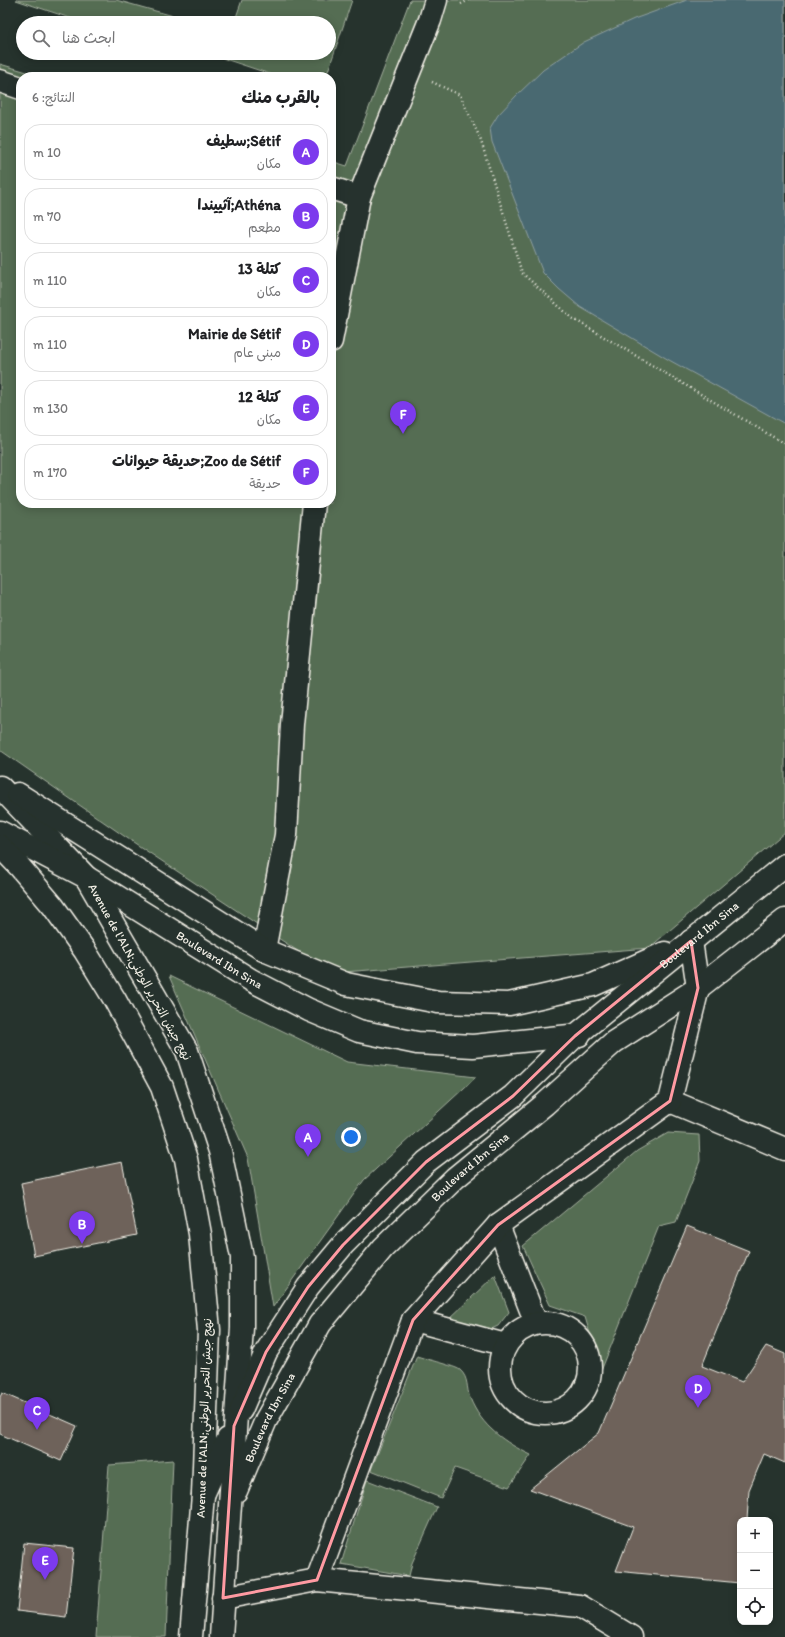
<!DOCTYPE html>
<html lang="ar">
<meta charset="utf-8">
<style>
body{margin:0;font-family:Itim,"Playpen Sans Arabic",sans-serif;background:#f6f6f6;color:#202124;direction:rtl}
.controls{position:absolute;right:12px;bottom:12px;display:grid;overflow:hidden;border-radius:8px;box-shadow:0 2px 10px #0003}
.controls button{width:36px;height:36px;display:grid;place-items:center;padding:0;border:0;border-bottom:1px solid #e0e0e0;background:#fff;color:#202124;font:20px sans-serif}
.you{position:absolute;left:351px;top:1137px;width:14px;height:14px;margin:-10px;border:3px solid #fff;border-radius:50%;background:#1a73e8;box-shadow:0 0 0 6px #1a73e833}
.badge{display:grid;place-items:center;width:26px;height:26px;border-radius:50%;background:#7c3aed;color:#fff;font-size:13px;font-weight:700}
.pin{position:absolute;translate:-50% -33px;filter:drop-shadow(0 1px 2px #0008)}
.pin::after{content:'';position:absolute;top:21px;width:14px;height:12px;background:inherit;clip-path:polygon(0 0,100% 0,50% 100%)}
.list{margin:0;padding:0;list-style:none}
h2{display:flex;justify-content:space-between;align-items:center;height:52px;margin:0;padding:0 16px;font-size:17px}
h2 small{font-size:13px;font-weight:400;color:#757577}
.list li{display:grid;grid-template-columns:26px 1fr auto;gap:12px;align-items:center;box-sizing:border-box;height:56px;margin:0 8px 8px;padding:0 8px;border:1px solid #e0e0e0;border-radius:16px}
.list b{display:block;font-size:15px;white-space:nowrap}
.list p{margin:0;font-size:13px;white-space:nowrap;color:#757577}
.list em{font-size:13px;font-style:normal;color:#757577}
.icon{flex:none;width:22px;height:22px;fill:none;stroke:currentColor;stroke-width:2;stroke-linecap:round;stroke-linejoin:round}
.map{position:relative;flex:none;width:785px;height:1637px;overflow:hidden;direction:ltr}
.search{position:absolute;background:#fff;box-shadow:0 2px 10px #0003;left:16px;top:16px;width:320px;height:44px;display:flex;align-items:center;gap:10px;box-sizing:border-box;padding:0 14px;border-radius:22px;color:#757577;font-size:15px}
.panel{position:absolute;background:#fff;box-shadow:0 2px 10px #0003;left:16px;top:72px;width:320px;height:436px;border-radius:16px;direction:rtl}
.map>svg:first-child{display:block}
</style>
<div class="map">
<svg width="785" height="1637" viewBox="0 0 785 1637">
<rect width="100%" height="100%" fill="#26332d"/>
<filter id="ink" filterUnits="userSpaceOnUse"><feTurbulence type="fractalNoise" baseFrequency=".025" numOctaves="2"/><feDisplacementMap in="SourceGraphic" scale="8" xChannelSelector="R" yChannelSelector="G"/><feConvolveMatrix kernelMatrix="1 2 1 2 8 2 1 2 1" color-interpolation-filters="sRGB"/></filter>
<g filter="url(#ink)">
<g fill="#556d53" stroke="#a4af9e">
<polygon points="16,0 116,0 177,17 185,23 85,23"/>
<polygon points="242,0 352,0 326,77 279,77 222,58 224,53 329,53 329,23 234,23"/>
<polygon points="410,0 785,0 785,832 649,948 331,973 124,836 0,750 0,64 44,77 21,77 21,503 331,503 331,161 347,166"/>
<polygon points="169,976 347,1062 476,1077 364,1180 273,1307 248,1158"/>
<polygon points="668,1133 699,1135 700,1161 676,1222 659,1226 601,1371 585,1317 550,1305 523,1246 637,1151"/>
<polygon points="495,1275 509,1312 498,1326 485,1332 446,1322"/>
<path d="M417 1356C425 1359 455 1366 460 1370 469 1378 466 1388 470 1398 481 1426 505 1443 531 1455L509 1487 455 1468 441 1498 371 1470Z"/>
<polygon points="173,1460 166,1637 96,1637 109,1465"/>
<polygon points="367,1480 437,1507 412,1563 409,1576 341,1564"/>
</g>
<polygon fill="#4a6971" stroke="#8e9fa1" points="687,0 785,0 785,424 669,360 580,307 559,289 543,273 492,142 490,128 498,115 516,96 543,70 584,42 634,19"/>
<g fill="#6e625a" stroke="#f4f1e8">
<polygon points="122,1162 137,1235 34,1256 21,1183"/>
<polygon points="687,1226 749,1251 702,1366 742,1382 766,1346 785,1354 785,1463 764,1454 749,1490 747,1520 740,1520 740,1583 616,1571 633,1527 530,1489 599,1433"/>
<polygon points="2,1393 77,1426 61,1461 0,1434 0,1397"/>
<polygon points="24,1543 74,1548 66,1617 17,1611"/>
</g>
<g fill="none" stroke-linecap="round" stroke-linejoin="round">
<g stroke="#f4f1e8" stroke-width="25">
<g id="minor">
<polyline points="0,81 21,88"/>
<polyline points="331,188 359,197"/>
<polyline points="331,341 359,197 430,20 436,0"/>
<polyline points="264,950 286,835 292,724 314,503"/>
<polyline points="670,1101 785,1149"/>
<polyline points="498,1225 536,1323"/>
<polyline points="413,1320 506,1345"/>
<circle cx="545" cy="1368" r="45"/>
<polyline points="317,1580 413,1320 498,1225 670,1101 698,988 691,941"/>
<polyline points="223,1598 317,1580 580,1606 631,1637"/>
</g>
</g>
<g stroke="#f4f1e8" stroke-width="25">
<g id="major">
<polyline points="0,787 86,877 187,1051 220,1151 242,1257 242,1328 221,1637"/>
<polyline points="18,794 264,950 346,984 438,1002 509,1004 593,985 665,953"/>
<path id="s1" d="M0 832 86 877 251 980 309 1010 359 1031 417 1043 473 1046 579 1035"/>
<polyline points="0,846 19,866 53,906 85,951 115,1000 162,1087 186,1159 200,1234 209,1330 203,1495 191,1637"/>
<path id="s2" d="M241 1410 266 1352 308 1287 343 1245 426 1162 513 1096 575 1036 785 865"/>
<path id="s3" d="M236 1491 266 1420 320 1324 383 1248 455 1178 545 1104 614 1042 698 988 785 920"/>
<polyline points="203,1495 228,1439"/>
</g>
</g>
<g stroke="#f4f1e8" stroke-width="2.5" stroke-dasharray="1 3" stroke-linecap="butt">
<polyline points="461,4 469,0"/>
<polyline points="432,82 460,95 480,138 522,273 572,318 785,444"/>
</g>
<use href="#minor" stroke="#26332d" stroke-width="22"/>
<use href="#major" stroke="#26332d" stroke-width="22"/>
</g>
</g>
<path fill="none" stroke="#ff9aa2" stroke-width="3" stroke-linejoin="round" d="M691 941 698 988 670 1101 498 1225 413 1320 317 1580 223 1598 234 1426 266 1352 308 1287 343 1245 426 1162 513 1096 575 1036Z"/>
<g text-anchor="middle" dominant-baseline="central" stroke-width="3" stroke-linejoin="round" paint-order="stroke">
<g font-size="12" fill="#f4f1e8" stroke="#26332d">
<text stroke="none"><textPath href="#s2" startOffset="668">Boulevard Ibn Sina</textPath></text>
<text stroke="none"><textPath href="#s1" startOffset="254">Boulevard Ibn Sina</textPath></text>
<text transform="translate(140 972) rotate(61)">Avenue de l'ALN;نهج جيش التحرير الوطني</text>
<text stroke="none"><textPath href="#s3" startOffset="405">Boulevard Ibn Sina</textPath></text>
<text transform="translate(204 1418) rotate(-88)">Avenue de l'ALN;نهج جيش التحرير الوطني</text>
<text stroke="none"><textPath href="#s3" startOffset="81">Boulevard Ibn Sina</textPath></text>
</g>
</g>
</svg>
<div class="controls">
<button>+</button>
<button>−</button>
<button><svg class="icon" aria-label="locate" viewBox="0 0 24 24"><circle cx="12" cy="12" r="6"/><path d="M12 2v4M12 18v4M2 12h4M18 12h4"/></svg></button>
</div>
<div class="you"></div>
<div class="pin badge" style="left:308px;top:1157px">A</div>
<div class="pin badge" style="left:82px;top:1244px">B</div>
<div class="pin badge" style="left:37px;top:1430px">C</div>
<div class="pin badge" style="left:698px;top:1408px">D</div>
<div class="pin badge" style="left:45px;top:1580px">E</div>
<div class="pin badge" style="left:403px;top:434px">F</div>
<div class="search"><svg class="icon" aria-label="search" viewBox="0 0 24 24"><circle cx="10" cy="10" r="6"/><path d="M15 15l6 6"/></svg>ابحث هنا</div>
<section class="panel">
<h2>بالقرب منك<small>النتائج: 6</small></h2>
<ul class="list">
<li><span class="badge">A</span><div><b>Sétif;سطيف</b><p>مكان</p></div><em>10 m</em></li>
<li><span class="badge">B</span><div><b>Athéna;آثييندا</b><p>مطعم</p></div><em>70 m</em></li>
<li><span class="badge">C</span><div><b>كتلة 13</b><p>مكان</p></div><em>110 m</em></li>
<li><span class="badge">D</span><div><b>Mairie de Sétif</b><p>مبنى عام</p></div><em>110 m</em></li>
<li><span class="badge">E</span><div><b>كتلة 12</b><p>مكان</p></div><em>130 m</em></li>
<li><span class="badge">F</span><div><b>Zoo de Sétif;حديقة حيوانات</b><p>حديقة</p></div><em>170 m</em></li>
</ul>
</section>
</div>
